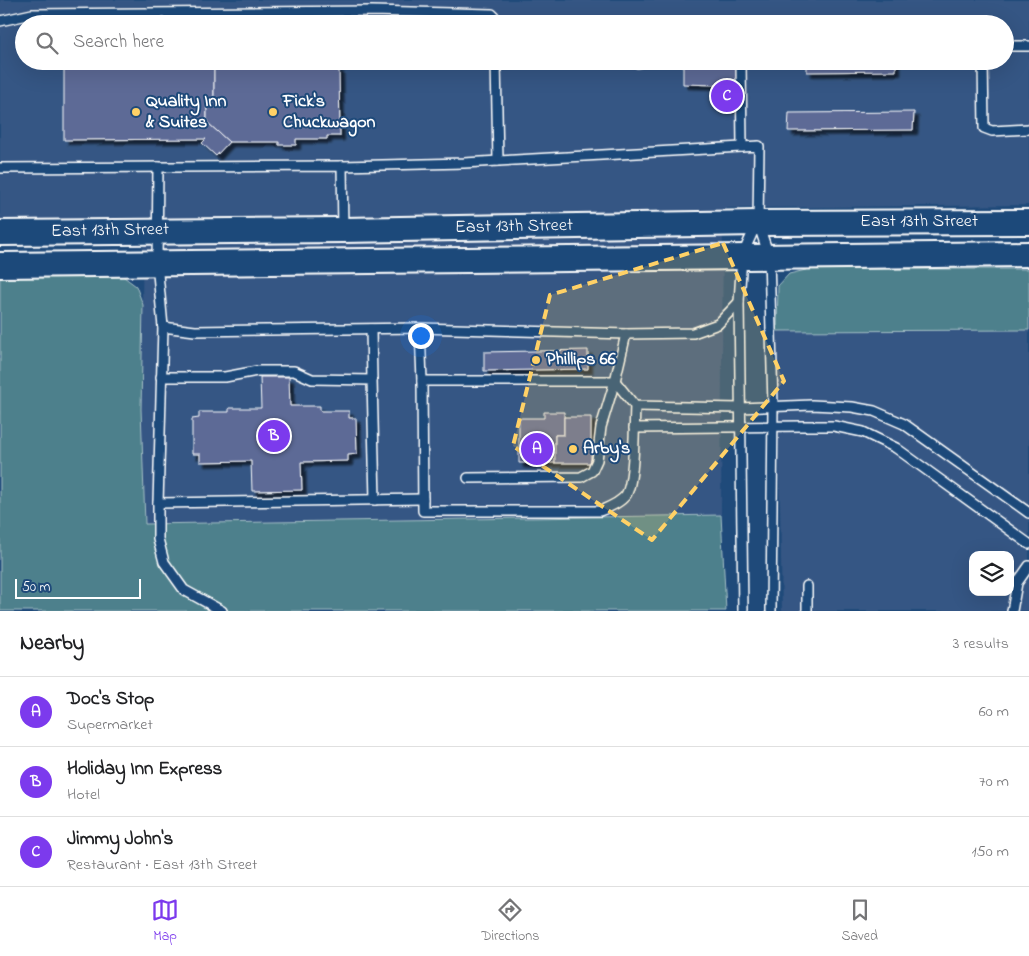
<!DOCTYPE html>
<meta charset="utf-8">
<style>
body{margin:0;font-family:"Indie Flower",sans-serif;background:#f2f2f2;color:#202124}
.controls{position:absolute;right:15px;bottom:15px;display:grid;overflow:hidden;border-radius:10px;box-shadow:0 5px 20px #0002}
.controls button{width:45px;height:45px;display:grid;place-items:center;padding:0;border:0;border-bottom:1px solid #e0e0e0;background:#fff;color:#202124;font:25px sans-serif}
.scale{position:absolute;left:15px;bottom:12px;width:126px;box-sizing:border-box;padding-left:5px;border:2px solid #fff;border-top:0;font-size:14px;line-height:18px;white-space:nowrap;color:#fff;-webkit-text-stroke:4px #1f4a7a;paint-order:stroke}
.you{position:absolute;left:420px;top:335px;width:18px;height:18px;margin:-12px;border:4px solid #fff;border-radius:50%;background:#1a73e8;box-shadow:0 0 0 8px #1a73e833}
.badge{display:grid;place-items:center;width:32px;height:32px;border-radius:50%;background:#7c3aed;color:#fff;font-size:16px;font-weight:700}
.pin{position:absolute;translate:-50% -50%;border:2px solid #fff;box-shadow:0 1px 5px #0006}
.list{margin:0;padding:0;list-style:none}
h2{display:flex;justify-content:space-between;align-items:center;height:65px;margin:0;padding:0 20px;font-size:21px}
h2 small{font-size:16px;font-weight:400;color:#757577}
.list li{display:grid;grid-template-columns:32px 1fr auto;gap:15px;align-items:center;box-sizing:border-box;height:70px;padding:0 20px;border-top:1px solid #e0e0e0}
.list b{display:block;font-size:19px;white-space:nowrap}
.list p{margin:0;font-size:16px;white-space:nowrap;color:#757577}
.list em{font-size:16px;font-style:normal;color:#757577}
.icon{flex:none;width:28px;height:28px;fill:none;stroke:currentColor;stroke-width:2;stroke-linecap:round;stroke-linejoin:round}
.map{position:relative;flex:none;width:1029px;height:611px;overflow:hidden}
.search{position:absolute;background:#fff;box-shadow:0 5px 20px #0002;left:15px;right:15px;top:15px;height:55px;display:flex;align-items:center;gap:12px;box-sizing:border-box;padding:0 18px;border-radius:28px;color:#757577;font-size:19px}
.sheet{height:275px;background:#fff}
nav{display:flex;justify-content:space-around;align-items:center;box-sizing:border-box;height:70px;border-top:1px solid #e0e0e0;background:#fff;font-size:14px;color:#757577}
nav a{display:grid;justify-items:center;gap:2px}
nav .on{color:#7c3aed}
.map>svg:first-child{display:block}
</style>
<div class="map">
<svg width="1029" height="611" viewBox="0 0 1029 611">
<defs>
<filter id="shadow"><feDropShadow dx="4.5" dy="4.5" stdDeviation="1" flood-color="#0009"/></filter>
</defs>
<rect width="100%" height="100%" fill="#1f4a7a"/>
<filter id="ink" filterUnits="userSpaceOnUse"><feTurbulence type="fractalNoise" baseFrequency=".02" numOctaves="2"/><feDisplacementMap in="SourceGraphic" scale="10" xChannelSelector="R" yChannelSelector="G"/><feConvolveMatrix kernelMatrix="1 2 1 2 8 2 1 2 1" color-interpolation-filters="sRGB"/></filter>
<g filter="url(#ink)">
<g fill="#365784" fill-rule="evenodd">
<path d="M0 0H1029V205L723 208 721 515 145 524 141 409 143 222 0 223ZM24 24H1005V61H24Z"/>
<path d="M1029 330V611H782L777 331ZM973 555H1010V592H973Z"/>
</g>
<g fill="#4e808c" stroke="#a6c0c6">
<polygon points="810,269 1029,269 1029,330 777,331 778,286 789,274"/>
<polygon points="114,272 124,277 136,286 143,305 141,409 145,524 721,515 726,611 0,611 0,273"/>
</g>
<g fill="#5d6a96" stroke="#fff" filter="url(#shadow)">
<polygon points="56,61 214,61 214,102 207,103 207,122 229,142 216,156 202,143 206,139 64,140 64,64 56,64"/>
<polygon points="214,61 325,61 325,68 339,68 340,136 327,136 327,139 296,139 296,145 279,145 279,142 229,142 207,122 207,103 214,102"/>
<polygon points="683,61 737,61 737,108 716,108 716,85 683,84"/>
<polygon points="807,61 896,61 896,71 807,72"/>
<polygon points="914,112 913,130 788,131 789,113"/>
<polygon points="588,350 588,369 484,371 484,352"/>
<polygon points="260,377 289,377 290,406 320,406 320,411 349,411 349,418 356,418 357,454 348,455 348,461 301,462 302,490 252,491 251,461 200,462 200,454 192,454 192,419 199,418 199,412 229,412 229,408 261,408"/>
<polygon points="544,412 564,412 564,435 555,435 555,463 519,463 519,418 544,418"/>
<polygon points="564,417 591,417 591,463 555,463 555,435 564,435"/>
</g>
<g fill="none" stroke-linecap="round" stroke-linejoin="round">
<g stroke="#fff" stroke-width="12">
<g id="service">
<polyline points="0,21 32,14 372,11 492,14 494,16 496,24"/>
<polyline points="1005,46 1029,46"/>
<polyline points="496,61 498,161"/>
<polyline points="637,61 638,63"/>
<polyline points="741,61 742,147"/>
<polyline points="983,61 984,128 992,131 1029,129"/>
<polyline points="342,166 464,163 759,146 758,223 769,256 773,406 771,611"/>
<polyline points="158,167 157,263 163,327 158,503 158,539 164,562 184,590 222,611"/>
<polyline points="0,168 342,166 343,229"/>
<polyline points="163,327 195,331 420,328 626,334 693,333 718,324 739,302"/>
<polyline points="420,328 422,381 615,381 635,406 740,408 812,405 852,407 874,411 904,424 1029,513"/>
<polyline points="371,329 372,380"/>
<polyline points="161,377 225,377 257,371 294,371 312,379 372,380 375,500"/>
<path d="M422 381 423 511H600C609 507 620 503 626 495 635 481 634 425 635 406"/>
<polyline points="634,428 803,426 834,426 863,432 896,448 1029,544"/>
<polyline points="468,478 581,477 592,471 597,460 601,427 615,381 626,334"/>
<polyline points="158,503 423,499"/>
<polyline points="743,611 739,302 742,256 756,225"/>
<polyline points="807,611 807,586"/>
<polyline points="1012,611 1017,583 1029,566"/>
</g>
</g>
<g stroke="#fff" stroke-width="28">
<g id="secondary">
<polyline points="0,233 343,230 758,223 1029,222"/>
<polyline points="0,265 1029,254"/>
</g>
</g>
<use href="#service" stroke="#1f4a7a" stroke-width="9"/>
<use href="#secondary" stroke="#1f4a7a" stroke-width="24"/>
</g>
</g>
<path fill="#ffd166" fill-opacity="0.2" stroke="#ffd166" stroke-width="4" stroke-dasharray="10 6" stroke-linejoin="round" d="M723 243 784 381 652 540 513 446 550 295Z"/>
<g fill="#ffd166" stroke="#1f4a7a" stroke-width="2">
<circle cx="136" cy="112" r="5"/>
<circle cx="273" cy="112" r="5"/>
<circle cx="536" cy="360" r="5"/>
<circle cx="573" cy="449" r="5"/>
</g>
<g text-anchor="middle" dominant-baseline="central" stroke-width="4" stroke-linejoin="round" paint-order="stroke">
<g font-size="18" font-weight="bold" fill="#fff" stroke="#1f4a7a" text-anchor="start">
<text x="146" y="102">Quality Inn<tspan x="146" dy="21">&amp; Suites</tspan></text>
<text x="283" y="102">Fick's<tspan x="283" dy="21">Chuckwagon</tspan></text>
<text x="546" y="360">Phillips 66</text>
<text x="583" y="449">Arby's</text>
</g>
<g font-size="18" fill="#fff" stroke="#1f4a7a">
<text x="919" y="222">East 13th Street</text>
<text transform="translate(514 227) rotate(-1)">East 13th Street</text>
<text transform="translate(110 231) rotate(-1)">East 13th Street</text>
</g>
</g>
</svg>
<div class="controls">
<button><svg class="icon" aria-label="layers" viewBox="0 0 24 24"><path d="M12 4l9 5-9 5-9-5zM3 14l9 5 9-5"/></svg></button>
</div>
<div class="scale">50 m</div>
<div class="you"></div>
<div class="pin badge" style="left:537px;top:449px">A</div>
<div class="pin badge" style="left:274px;top:436px">B</div>
<div class="pin badge" style="left:727px;top:96px">C</div>
<div class="search"><svg class="icon" aria-label="search" viewBox="0 0 24 24"><circle cx="10" cy="10" r="6"/><path d="M15 15l6 6"/></svg>Search here</div>
</div>
<section class="sheet">
<h2>Nearby<small>3 results</small></h2>
<ul class="list">
<li><span class="badge">A</span><div><b>Doc's Stop</b><p>Supermarket</p></div><em>60 m</em></li>
<li><span class="badge">B</span><div><b>Holiday Inn Express</b><p>Hotel</p></div><em>70 m</em></li>
<li><span class="badge">C</span><div><b>Jimmy John's</b><p>Restaurant · East 13th Street</p></div><em>150 m</em></li>
</ul>
</section>
<nav>
<a class="on"><svg class="icon" aria-label="map" viewBox="0 0 24 24"><path d="M3 6l6-2 6 2 6-2v14l-6 2-6-2-6 2zM9 4v14M15 6v14"/></svg>Map</a>
<a><svg class="icon" aria-label="directions" viewBox="0 0 24 24"><path d="M12 3l9 9-9 9-9-9zM9 14v-3h6M13 9l2 2-2 2"/></svg>Directions</a>
<a><svg class="icon" aria-label="saved" viewBox="0 0 24 24"><path d="M7 4h10v16l-5-4-5 4z"/></svg>Saved</a>
</nav>
